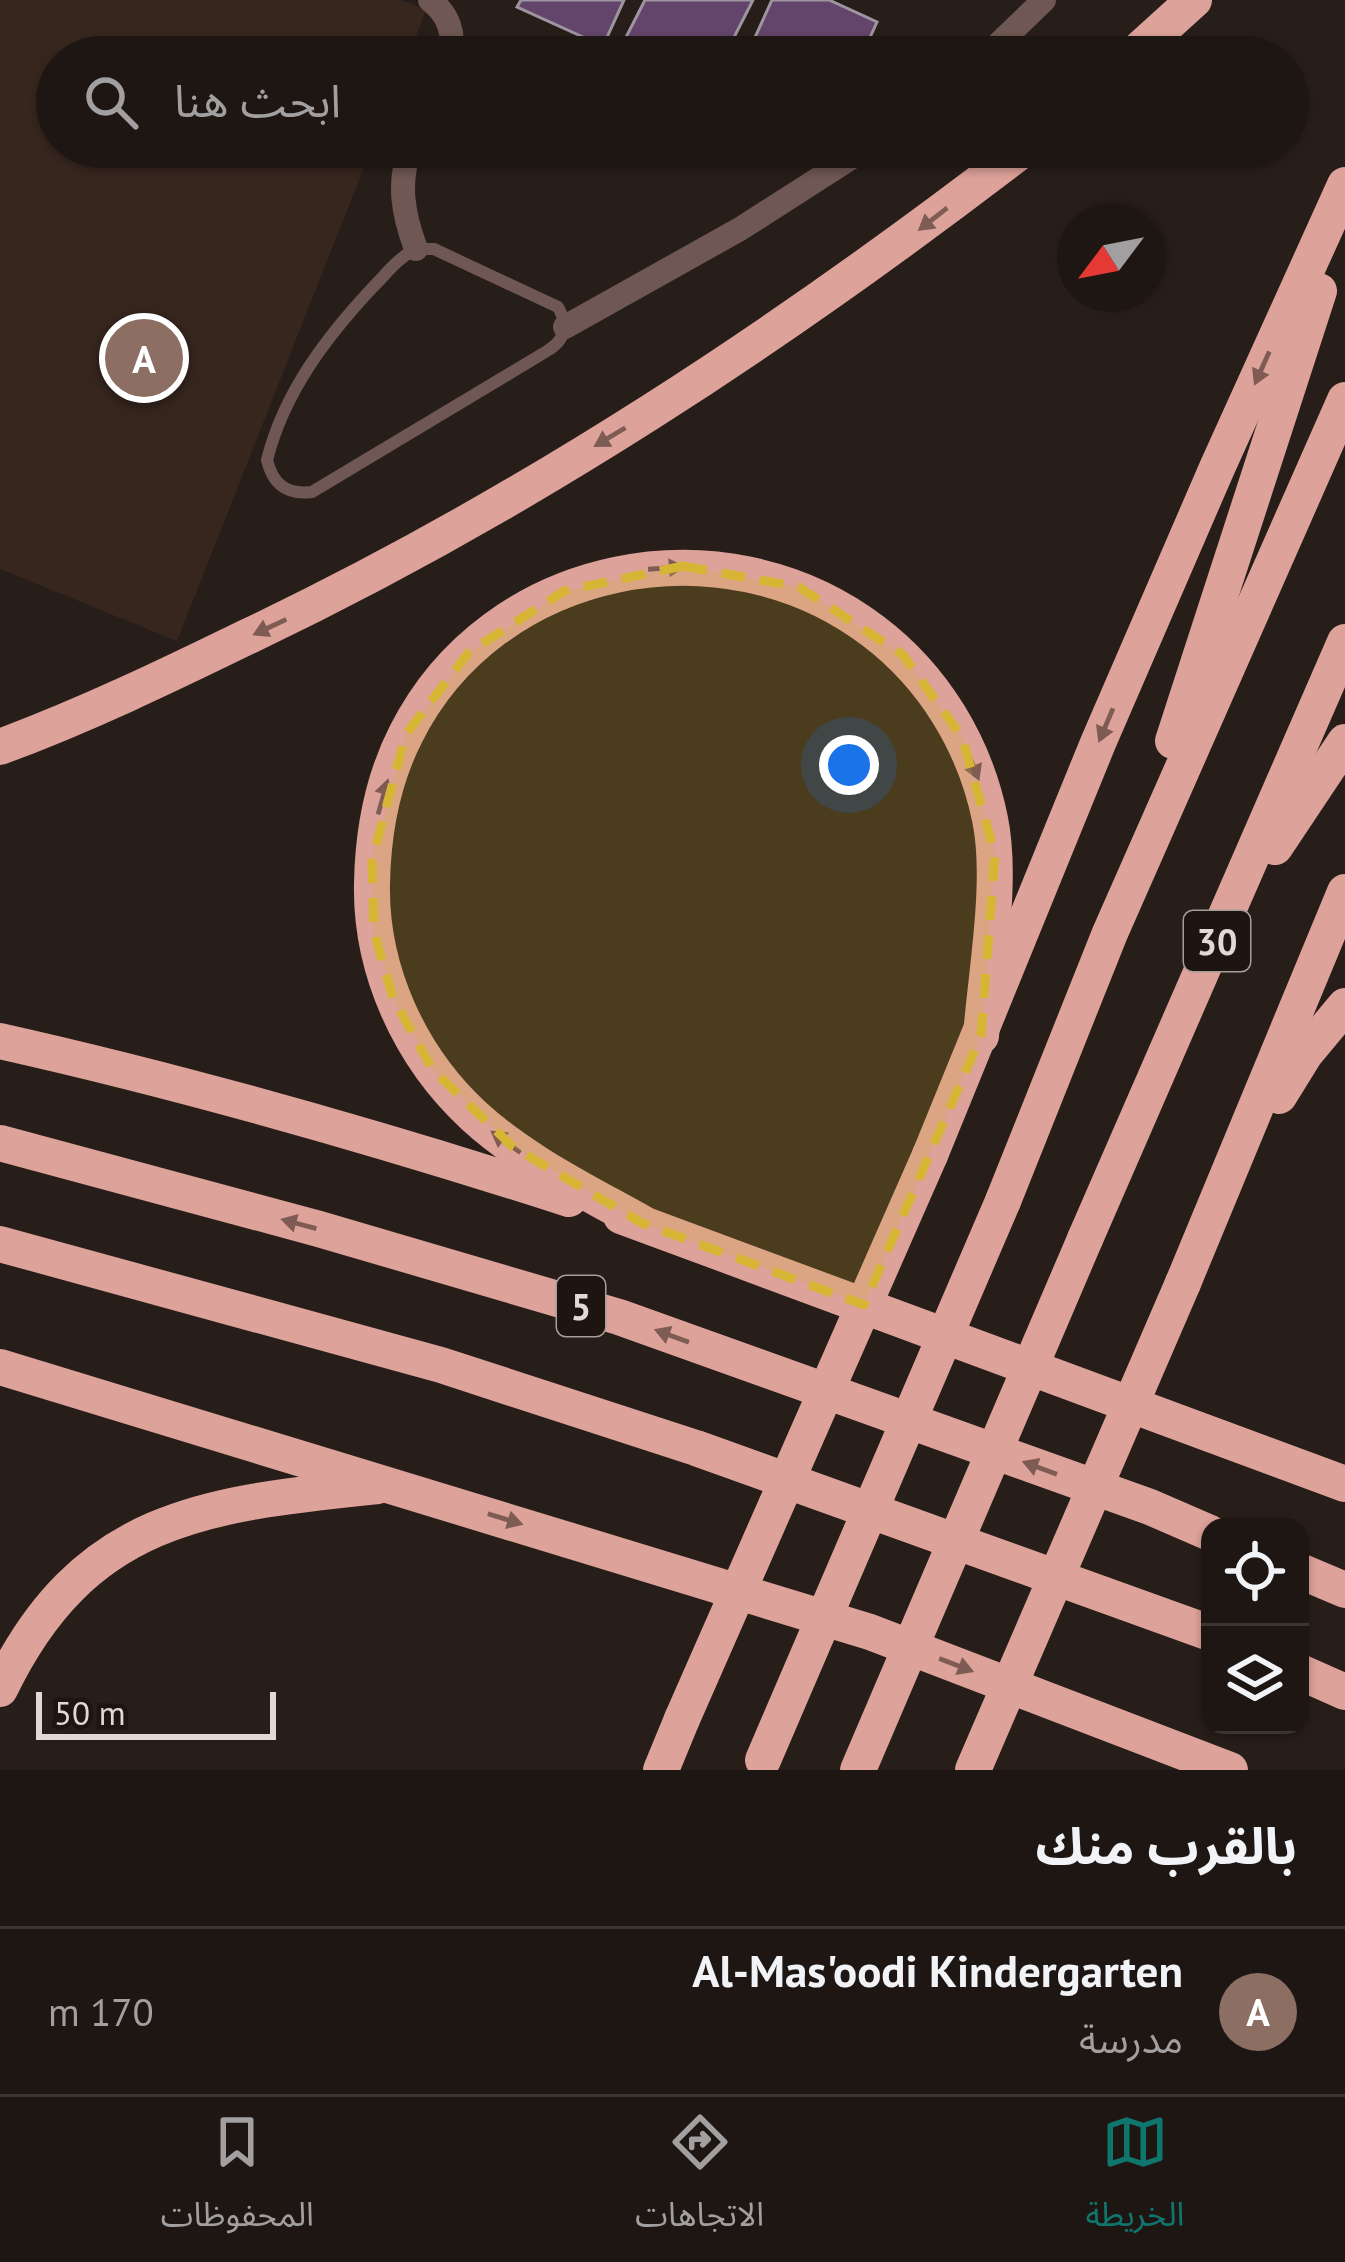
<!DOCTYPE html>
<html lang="ar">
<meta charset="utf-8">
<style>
body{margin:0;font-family:"PT Sans","Noto Sans Arabic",sans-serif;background:#261f1c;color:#f1f3f6;direction:rtl}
.controls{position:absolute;right:36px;bottom:36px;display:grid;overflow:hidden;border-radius:24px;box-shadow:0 3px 9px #0004}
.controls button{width:108px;height:108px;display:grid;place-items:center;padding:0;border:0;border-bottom:3px solid #3c3533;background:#1e1613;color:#f1f3f6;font:60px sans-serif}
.compass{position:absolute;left:1057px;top:204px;width:108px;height:108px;border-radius:50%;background:#1e1613;box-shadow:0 3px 9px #0004;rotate:238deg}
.scale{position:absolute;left:36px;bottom:30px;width:240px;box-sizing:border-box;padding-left:12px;border:6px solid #e0d9d5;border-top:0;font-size:33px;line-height:42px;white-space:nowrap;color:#e0d9d5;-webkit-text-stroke:9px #1e1510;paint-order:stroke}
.you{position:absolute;left:849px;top:765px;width:42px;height:42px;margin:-30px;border:9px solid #fff;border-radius:50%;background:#1a73e8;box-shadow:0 0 0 18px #1a73e833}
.badge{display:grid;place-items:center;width:78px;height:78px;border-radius:50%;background:#0f766e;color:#fff;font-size:39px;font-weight:700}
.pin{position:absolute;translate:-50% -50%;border:6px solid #fff;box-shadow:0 3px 12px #0006}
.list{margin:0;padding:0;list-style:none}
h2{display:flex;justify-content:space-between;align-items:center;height:156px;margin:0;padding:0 48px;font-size:51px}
h2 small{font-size:39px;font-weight:400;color:#a19fa0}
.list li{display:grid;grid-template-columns:78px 1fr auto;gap:36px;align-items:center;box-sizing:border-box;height:168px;padding:0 48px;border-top:3px solid #3c3533}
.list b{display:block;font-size:45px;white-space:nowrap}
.list p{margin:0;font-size:39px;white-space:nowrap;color:#a19fa0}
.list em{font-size:39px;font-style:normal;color:#a19fa0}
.icon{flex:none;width:66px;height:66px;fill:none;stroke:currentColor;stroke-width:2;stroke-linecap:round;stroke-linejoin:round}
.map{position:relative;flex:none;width:1345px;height:1770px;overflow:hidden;direction:ltr}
.search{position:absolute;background:#1e1613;box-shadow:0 3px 9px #0004;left:36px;right:36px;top:36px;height:132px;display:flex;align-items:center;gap:30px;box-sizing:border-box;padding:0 42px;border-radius:66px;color:#a19fa0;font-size:45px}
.sheet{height:324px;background:#1e1613}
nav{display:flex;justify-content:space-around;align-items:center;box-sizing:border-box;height:168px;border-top:3px solid #3c3533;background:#1e1613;font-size:33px;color:#a19fa0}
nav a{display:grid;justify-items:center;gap:6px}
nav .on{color:#0f766e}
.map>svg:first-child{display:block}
</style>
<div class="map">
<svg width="1345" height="1770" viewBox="0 0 1345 1770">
<rect width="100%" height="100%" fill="#281e19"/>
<polygon fill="#36261e" points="0,0 401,0 426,10 408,57 57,57 57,147 372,147 177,641 0,569"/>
<g fill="#63446a" stroke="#9d959f" stroke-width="3">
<polygon points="521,0 624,0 603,46 517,7"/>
<polygon points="645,0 753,0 724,57 646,57 622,45"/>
<polygon points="772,0 829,0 877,22 861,57 746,57"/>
</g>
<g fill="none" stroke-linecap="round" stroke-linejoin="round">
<path stroke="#6f5753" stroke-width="12" d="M416 249H434L558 307C569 326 565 340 547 351L312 492C287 495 273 485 267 460 284 392 327 336 374 286 387 273 399 257 416 249Z"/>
<g stroke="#6f5753" stroke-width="24">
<path d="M430 0C448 14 457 35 448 57"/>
<polyline points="985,57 1044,0"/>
<path d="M411 147C397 182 403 214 416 249"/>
<polyline points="565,327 740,229 868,147"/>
</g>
<g stroke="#dda299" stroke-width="36">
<polyline points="1131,57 1194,0"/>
<polyline points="1173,741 1319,291"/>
<path d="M0 747C86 715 167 676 249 636 526 504 783 334 1026 147"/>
<polyline points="1275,847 1345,742"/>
<path d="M0 1041C192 1084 382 1139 569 1199"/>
<polyline points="1279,1096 1305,1054 1345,1006"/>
<polyline points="0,1143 319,1229 619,1317 1150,1507 1210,1533"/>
<polyline points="930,1155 1098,743 1217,468 1345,185"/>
<polyline points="1003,1201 1110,933 1345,400"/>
<polyline points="621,1216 1345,1484"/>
<path d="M642 1223C585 1191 523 1161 474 1116 410 1057 370 970 372 883 373 830 382 781 406 734 493 561 723 517 873 631 934 677 975 745 990 819 1003 881 986 972 981 1036"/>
<polyline points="1085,1239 1345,642"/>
<polyline points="0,1244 441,1365 696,1448 1210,1633"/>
<polyline points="1183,1283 1345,892"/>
<polyline points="0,1367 870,1632 1230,1770"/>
<polyline points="1300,1571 1345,1590"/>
<polyline points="1300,1672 1345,1692"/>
<path d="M0 1689C84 1515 206 1504 378 1486"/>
<polyline points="661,1770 682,1719"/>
</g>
<g stroke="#dda299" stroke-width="36">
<polyline points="682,1719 930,1155"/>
<polyline points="763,1760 1003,1201"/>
<polyline points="858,1770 1085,1239"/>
<polyline points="973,1770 1183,1283"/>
</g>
</g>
<defs><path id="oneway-solid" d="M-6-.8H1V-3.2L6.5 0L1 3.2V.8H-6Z" transform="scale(3)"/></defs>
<g fill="#7e5c54">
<use href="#oneway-solid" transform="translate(933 219) rotate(142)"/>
<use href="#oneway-solid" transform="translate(1262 368) rotate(114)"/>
<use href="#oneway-solid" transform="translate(610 437) rotate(149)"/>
<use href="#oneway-solid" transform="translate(666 568) rotate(-4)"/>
<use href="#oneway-solid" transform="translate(270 627) rotate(155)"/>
<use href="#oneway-solid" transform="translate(1106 725) rotate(113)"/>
<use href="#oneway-solid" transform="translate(972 763) rotate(68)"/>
<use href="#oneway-solid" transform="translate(383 797) rotate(-74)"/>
<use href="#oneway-solid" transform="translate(506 1142) rotate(-144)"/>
<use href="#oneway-solid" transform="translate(299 1224) rotate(-165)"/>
<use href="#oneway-solid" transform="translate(672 1336) rotate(-160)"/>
<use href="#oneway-solid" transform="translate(1040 1468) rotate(-160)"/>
<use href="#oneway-solid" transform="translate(505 1519) rotate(17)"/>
<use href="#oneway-solid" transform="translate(956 1665) rotate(21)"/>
</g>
<path fill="#d6b534" fill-opacity="0.2" stroke="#d6b534" stroke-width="9" stroke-dasharray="24 15" stroke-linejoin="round" d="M683 566 799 587 903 655 962 737 995 854 981 1036 864 1305 642 1223 513 1147 432 1069 393 998 374 932 372 860 406 734 469 652 564 591Z"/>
<g text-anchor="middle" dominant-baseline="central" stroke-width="9" stroke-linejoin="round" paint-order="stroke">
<g fill="#1e1510" stroke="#a69e9a" stroke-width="3">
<rect x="1184" y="911" width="66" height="60" rx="9"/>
<rect x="557" y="1276" width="48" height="60" rx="9"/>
</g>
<g font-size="36" font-weight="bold" fill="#e0d9d5">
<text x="1217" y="941">30</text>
<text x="581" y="1306">5</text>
</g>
</g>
</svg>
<div class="controls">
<button><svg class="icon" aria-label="locate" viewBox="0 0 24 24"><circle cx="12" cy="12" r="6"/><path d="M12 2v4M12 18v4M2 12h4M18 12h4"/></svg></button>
<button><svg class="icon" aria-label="layers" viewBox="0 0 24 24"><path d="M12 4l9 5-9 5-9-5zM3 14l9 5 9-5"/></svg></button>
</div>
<svg class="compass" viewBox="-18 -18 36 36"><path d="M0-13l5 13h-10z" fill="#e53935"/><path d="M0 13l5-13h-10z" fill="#a19fa0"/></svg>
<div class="scale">50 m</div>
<div class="you"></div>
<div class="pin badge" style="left:144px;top:358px;background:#8d6e63">A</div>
<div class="search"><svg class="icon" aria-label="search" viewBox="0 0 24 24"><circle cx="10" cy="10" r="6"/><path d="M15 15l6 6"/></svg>ابحث هنا</div>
</div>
<section class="sheet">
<h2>بالقرب منك<small></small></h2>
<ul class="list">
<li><span class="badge" style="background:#8d6e63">A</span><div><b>Al-Mas'oodi Kindergarten</b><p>مدرسة</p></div><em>170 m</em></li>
</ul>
</section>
<nav>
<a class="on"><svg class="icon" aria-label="map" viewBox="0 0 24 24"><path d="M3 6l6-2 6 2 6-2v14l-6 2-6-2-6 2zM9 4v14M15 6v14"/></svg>الخريطة</a>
<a><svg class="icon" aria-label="directions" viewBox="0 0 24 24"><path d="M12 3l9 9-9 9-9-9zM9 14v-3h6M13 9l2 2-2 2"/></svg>الاتجاهات</a>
<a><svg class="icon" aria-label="saved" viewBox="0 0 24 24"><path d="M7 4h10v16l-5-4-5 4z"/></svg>المحفوظات</a>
</nav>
